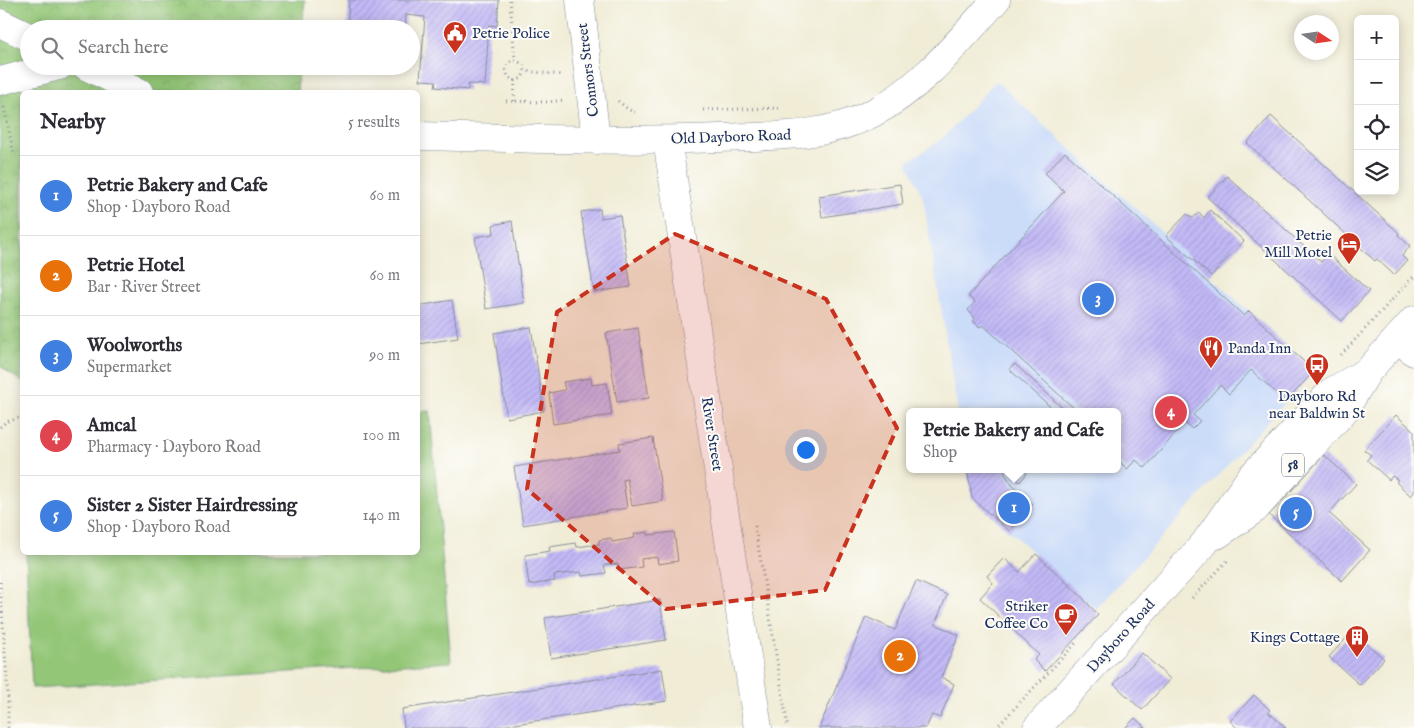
<!DOCTYPE html>
<meta charset="utf-8">
<style>
body{margin:0;font-family:"IM FELL English",serif;background:#f2f2f3;color:#2b2b33}
.controls{position:absolute;right:15px;top:15px;display:grid;overflow:hidden;border-radius:8px;box-shadow:0 2px 12px #0003}
.controls button{width:45px;height:45px;display:grid;place-items:center;padding:0;border:0;border-bottom:1px solid #e1e1e2;background:#fff;color:#2b2b33;font:25px sans-serif}
.compass{position:absolute;left:1294px;top:15px;width:45px;height:45px;border-radius:50%;background:#fff;box-shadow:0 2px 12px #0003;rotate:102deg}
.you{position:absolute;left:805px;top:449px;width:18px;height:18px;margin:-12px;border:4px solid #fff;border-radius:50%;background:#1a73e8;box-shadow:0 0 0 8px #1a73e833}
.badge{display:grid;place-items:center;width:32px;height:32px;border-radius:50%;background:#0f766e;color:#fff;font-size:16px;font-weight:700}
.pin{position:absolute;translate:-50% -50%;border:2px solid #fff;box-shadow:0 1px 5px #0006}
.popup{position:absolute;left:906px;top:408px;width:215px;height:65px;box-sizing:border-box;display:grid;place-content:center;border-radius:8px;background:#fff;filter:drop-shadow(0 1px 4px #0005);font-size:16px;white-space:nowrap;color:#7c7c81}
.popup b{font-size:19px;color:#2b2b33}
.popup::after{content:'';position:absolute;left:50%;top:100%;margin-left:-10px;border:10px solid transparent;border-top-color:#fff}
.list{margin:0;padding:0;list-style:none}
h2{display:flex;justify-content:space-between;align-items:center;height:65px;margin:0;padding:0 20px;font-size:21px}
h2 small{font-size:16px;font-weight:400;color:#7c7c81}
.list li{display:grid;grid-template-columns:32px 1fr auto;gap:15px;align-items:center;box-sizing:border-box;height:80px;padding:0 20px;border-top:1px solid #e1e1e2}
.list b{display:block;font-size:19px;white-space:nowrap}
.list p{margin:0;font-size:16px;white-space:nowrap;color:#7c7c81}
.list em{font-size:16px;font-style:normal;color:#7c7c81}
.icon{flex:none;width:28px;height:28px;fill:none;stroke:currentColor;stroke-width:2;stroke-linecap:round;stroke-linejoin:round}
.map{position:relative;flex:none;width:1414px;height:728px;overflow:hidden}
.search{position:absolute;background:#fff;box-shadow:0 2px 12px #0003;left:20px;top:20px;width:400px;height:55px;display:flex;align-items:center;gap:12px;box-sizing:border-box;padding:0 18px;border-radius:28px;color:#7c7c81;font-size:19px}
.panel{position:absolute;background:#fff;box-shadow:0 2px 12px #0003;left:20px;top:90px;width:400px;height:465px;border-radius:8px}
.map>svg:first-child{display:block}
</style>
<div class="map">
<svg width="1414" height="728" viewBox="0 0 1414 728">
<defs>
<pattern id="park-crowns" width="20" height="18" patternUnits="userSpaceOnUse" patternTransform="scale(1.25)"><rect width="20" height="18" fill="#93c676"/><path d="M2 6a3 3 0 1 1 6 0M12 15a3 3 0 1 1 6 0" fill="none" stroke="#7eaa68"/></pattern>
<pattern id="building-hatch" width="6" height="6" patternUnits="userSpaceOnUse" patternTransform="scale(1.25)"><rect width="6" height="6" fill="#c2b9f6"/><path d="M-1 1l2-2M0 6l6-6M5 7l2-2" fill="none" stroke="#a69fd5"/></pattern>
</defs>
<rect width="100%" height="100%" fill="#fdfcf7"/>
<filter id="ink" filterUnits="userSpaceOnUse"><feTurbulence type="fractalNoise" baseFrequency=".02" numOctaves="2"/><feDisplacementMap in="SourceGraphic" scale="10" xChannelSelector="R" yChannelSelector="G"/><feConvolveMatrix kernelMatrix="1 2 1 2 8 2 1 2 1" color-interpolation-filters="sRGB"/></filter>
<filter id="wash" filterUnits="userSpaceOnUse"><feTurbulence type="fractalNoise" baseFrequency=".0096" numOctaves="4" result="noise"/><feDisplacementMap in="SourceGraphic" scale="20" xChannelSelector="R" yChannelSelector="G"/><feGaussianBlur stdDeviation="1.12" result="paint"/><feColorMatrix in="noise" values="0 0 0 0 0 0 0 0 0 0 0 0 0 0 0 0 0 1.4 0 .05"/><feComposite in="paint" operator="in"/></filter>
<g filter="url(#wash)">
<rect width="100%" height="100%" fill="#f0ecd6"/>
<polygon fill="#cbdcf9" points="996,81 1314,371 1096,609 972,498 967,469 1118,469 1118,412 958,412 923,198 907,162 942,139"/>
<polygon fill="url(#park-crowns)" stroke="#577a6a" points="0,0 305,0 302,29 29,29 29,66 299,66 297,92 22,92 22,382 0,366"/>
<polygon fill="#93c676" stroke="#577a6a" points="430,411 451,662 32,688 26,553 418,552 418,412"/>
<g id="blocks">
<g fill="url(#building-hatch)">
<polygon points="349,0 499,0 497,26 489,25 485,85 468,84 468,90 435,87 436,81 420,80 425,17 406,15 405,29 347,29"/>
<polygon points="1271,116 1399,233 1398,235 1410,246 1402,256 1407,261 1394,275 1377,259 1375,261 1247,143"/>
<polygon points="1065,152 1244,316 1249,311 1314,371 1286,402 1251,370 1229,394 1220,385 1193,415 1200,421 1192,429 1185,423 1145,468 1136,460 1127,469 1118,460 1118,451 1122,447 1118,443 1118,412 1078,412 983,325 980,327 973,321 975,318 968,310 975,302 968,296 1064,191 1045,173"/>
<polygon points="1227,176 1321,262 1328,254 1369,291 1342,321 1207,197"/>
<polygon points="900,184 903,204 822,217 819,196"/>
<polygon points="600,209 601,218 620,215 631,287 594,292 581,212"/>
<polygon points="1210,210 1244,241 1211,276 1166,236 1187,214 1193,218 1199,212 1204,218"/>
<polygon points="512,221 524,303 486,309 475,237 494,234 493,225"/>
<polygon points="452,300 458,338 418,344 418,306"/>
<polygon points="531,327 544,411 507,418 494,333"/>
<polygon points="638,328 649,398 617,402 606,333"/>
<polygon points="1015,364 1067,412 1056,412 1009,369"/>
<polygon points="591,378 592,385 607,383 612,415 553,424 549,393 565,390 563,382"/>
<polygon points="1396,415 1414,431 1414,492 1411,496 1396,482 1398,480 1392,476 1389,480 1367,460 1371,455 1364,450"/>
<polygon points="653,438 663,501 632,506 627,479 623,480 627,508 523,525 514,467 620,450 619,443"/>
<polygon points="1324,455 1356,484 1329,513 1370,550 1342,581 1269,515"/>
<polygon points="967,469 1004,469 1005,474 1012,485 1033,504 1009,531 972,498"/>
<polygon points="1018,469 1023,469 1027,473 1020,482 1012,475"/>
<polygon points="648,532 648,535 674,532 678,561 658,564 657,557 641,559 642,567 619,570 618,564 604,565 606,573 582,576 581,572 554,575 555,581 529,585 525,555 550,551 549,547 576,543 577,547 599,544 599,540 611,538 612,542 635,538 634,534"/>
<polygon points="1036,554 1081,596 1098,615 1045,671 1034,660 1039,655 980,598 993,583 987,576 1004,558 1019,572"/>
<polygon points="916,581 947,595 935,624 959,635 941,677 954,684 940,718 932,715 926,728 819,728 866,617 895,630"/>
<polygon points="660,600 666,640 551,658 545,618"/>
<polygon points="1353,631 1384,659 1360,685 1329,657"/>
<polygon points="1142,653 1170,679 1142,710 1114,684"/>
<polygon points="662,669 667,701 489,728 404,728 402,709"/>
<polygon points="1254,695 1270,710 1268,712 1286,728 1237,728 1230,721"/>
<polygon points="1135,718 1146,728 1125,728"/>
</g>
</g>
</g>
<g filter="url(#ink)">
<use href="#blocks" fill-opacity="0" stroke="#868e9a" stroke-width="1"/>
<g fill="none" stroke-linecap="round" stroke-linejoin="round">
<g stroke="#868e9a" stroke-width="29">
<g id="minor">
<polyline points="580,0 596,140"/>
<polyline points="0,23 29,37"/>
<polyline points="86,66 139,92"/>
<polyline points="0,81 59,66"/>
<path d="M418 136C518 138 619 142 720 138 771 136 824 138 871 114 922 88 958 42 996 0"/>
<polyline points="667,140 758,728"/>
<polyline points="1398,338 1414,352"/>
</g>
</g>
<g stroke="#868e9a" stroke-width="29">
<g id="major">
<polyline points="1217,535 1255,509 1344,411 1368,371 1414,320"/>
<polyline points="1037,728 1204,544 1250,478 1331,392 1368,371"/>
</g>
</g>
<g stroke="#868e9a" stroke-width="3" stroke-dasharray="1 4" stroke-linecap="butt">
<polyline points="510,0 515,60"/>
<polyline points="515,81 522,78 525,71"/>
<polyline points="506,101 547,102 565,100"/>
<polyline points="514,101 515,81 508,77 506,70 508,63 515,60 523,64 525,71 563,75"/>
<polyline points="618,101 629,110 635,112"/>
<polyline points="4,107 14,155"/>
<polyline points="703,110 779,108"/>
<polyline points="1341,355 1414,276"/>
<polyline points="0,427 6,422 22,417"/>
<polyline points="755,526 788,728"/>
<polyline points="0,582 8,695 8,728"/>
<polyline points="1192,598 1229,559"/>
<polyline points="996,728 1078,641"/>
</g>
<use href="#minor" stroke="#fff" stroke-width="28"/>
<use href="#major" stroke="#fff" stroke-width="28"/>
</g>
</g>
<path fill="#c8321e" fill-opacity="0.2" stroke="#c8321e" stroke-width="4" stroke-dasharray="10 6" stroke-linejoin="round" d="M675 234 826 299 897 428 825 590 666 609 527 489 557 312Z"/>
<defs>
<g id="civic-pin" transform="scale(1.25)"><path d="M0 17L-7.5 6A9.5 9.5 0 1 1 7.5 6Z" fill="#c8321e" stroke="#fdfcf7"/><path d="M-.6-6.5H3V-4.5H.6V-3L4-1V1h2V6H-6V1h2V-1L-.6-3ZM-1.2 2.5V6h2.4V2.5Z" fill="#fff"/></g>
<g id="hotel-pin" transform="scale(1.25)"><path d="M0 17L-7.5 6A9.5 9.5 0 1 1 7.5 6Z" fill="#c8321e" stroke="#fdfcf7"/><path d="M-6-4.5h1.5V1H6V5H4.5V3h-9V5H-6ZM-4 0a1.8 1.8 0 1 1 3.6 0ZM.5 0V-2.5h3Q6-2.5 6 0Z" fill="#fff"/></g>
<g id="restaurant-pin" transform="scale(1.25)"><path d="M0 17L-7.5 6A9.5 9.5 0 1 1 7.5 6Z" fill="#c8321e" stroke="#fdfcf7"/><path d="M-5-6h1v4h1v-4h1v4h1v-4h1v5L-1.5 .5V6h-2V.5L-5-1ZM5-6V6H3V1.5H1.5Q1.5-4 5-6Z" fill="#fff"/></g>
<g id="bus-pin" transform="scale(1.25)"><path d="M0 17L-7.5 6A9.5 9.5 0 1 1 7.5 6Z" fill="#c8321e" stroke="#fdfcf7"/><path d="M-5-6H5V4H4V6H2V4H-2V6H-4V4H-5ZM-3.5-4V0h7V-4ZM-3.5 1.2v1.5H-2V1.2ZM2 1.2v1.5H3.5V1.2Z" fill="#fff"/></g>
<g id="cafe-pin" transform="scale(1.25)"><path d="M0 17L-7.5 6A9.5 9.5 0 1 1 7.5 6Z" fill="#c8321e" stroke="#fdfcf7"/><path d="M-5.5-4.5H6V0H3Q3 3.5 0 3.5H-2.5Q-5.5 3.5-5.5 0ZM3-3.2v2h1.7v-2ZM-6 4.5H4V6H-6Z" fill="#fff"/></g>
<g id="building-pin" transform="scale(1.25)"><path d="M0 17L-7.5 6A9.5 9.5 0 1 1 7.5 6Z" fill="#c8321e" stroke="#fdfcf7"/><path d="M-4-6H4V6H1V3H-1V6H-4ZM-2.5-4.3h1.7v1.8h-1.7ZM.8-4.3h1.7v1.8H.8ZM-2.5-1h1.7V.8h-1.7ZM.8-1h1.7V.8H.8Z" fill="#fff"/></g>
</defs>
<g fill-rule="evenodd">
<use href="#civic-pin" x="455" y="33"/>
<use href="#hotel-pin" x="1349" y="244"/>
<use href="#restaurant-pin" x="1211" y="348"/>
<use href="#bus-pin" x="1317" y="365"/>
<use href="#cafe-pin" x="1066" y="615"/>
<use href="#building-pin" x="1357" y="637"/>
</g>
<g text-anchor="middle" dominant-baseline="central" stroke-width="4" stroke-linejoin="round" paint-order="stroke">
<rect fill="#fdfcf7" stroke="#5f6c8c" stroke-width="1" x="1282" y="453.5" width="22" height="23" rx="4"/>
<g font-size="14" font-weight="bold" fill="#1b2f5e">
<text x="1293" y="465">58</text>
</g>
<g font-size="15" fill="#1b2f5e" stroke="#fdfcf7" text-anchor="end">
<text x="472" y="33" text-anchor="start">Petrie Police</text>
<text x="1332" y="235">Petrie<tspan x="1332" dy="17">Mill Motel</tspan></text>
<text x="1228" y="348" text-anchor="start">Panda Inn</text>
<text x="1317" y="396" text-anchor="middle">Dayboro Rd<tspan x="1317" dy="17">near Baldwin St</tspan></text>
<text x="1048" y="606">Striker<tspan x="1048" dy="17">Coffee Co</tspan></text>
<text x="1340" y="637">Kings Cottage</text>
</g>
<g font-size="15" fill="#1b2f5e" stroke="#fdfcf7">
<text transform="translate(588 70) rotate(-97)">Connors Street</text>
<text transform="translate(731 137) rotate(-2)">Old Dayboro Road</text>
<text transform="translate(712 434) rotate(81)">River Street</text>
<text transform="translate(1121 636) rotate(-48)">Dayboro Road</text>
</g>
</g>
</svg>
<div class="controls">
<button>+</button>
<button>−</button>
<button><svg class="icon" aria-label="locate" viewBox="0 0 24 24"><circle cx="12" cy="12" r="6"/><path d="M12 2v4M12 18v4M2 12h4M18 12h4"/></svg></button>
<button><svg class="icon" aria-label="layers" viewBox="0 0 24 24"><path d="M12 4l9 5-9 5-9-5zM3 14l9 5 9-5"/></svg></button>
</div>
<svg class="compass" viewBox="-18 -18 36 36"><path d="M0-13l5 13h-10z" fill="#e53935"/><path d="M0 13l5-13h-10z" fill="#7c7c81"/></svg>
<div class="you"></div>
<div class="pin badge" style="left:1014px;top:508px;background:#3f7fe0">1</div>
<div class="popup"><b>Petrie Bakery and Cafe</b>Shop</div>
<div class="pin badge" style="left:900px;top:656px;background:#e8710a">2</div>
<div class="pin badge" style="left:1098px;top:299px;background:#3f7fe0">3</div>
<div class="pin badge" style="left:1171px;top:412px;background:#e0444e">4</div>
<div class="pin badge" style="left:1296px;top:513px;background:#3f7fe0">5</div>
<div class="search"><svg class="icon" aria-label="search" viewBox="0 0 24 24"><circle cx="10" cy="10" r="6"/><path d="M15 15l6 6"/></svg>Search here</div>
<section class="panel">
<h2>Nearby<small>5 results</small></h2>
<ul class="list">
<li><span class="badge" style="background:#3f7fe0">1</span><div><b>Petrie Bakery and Cafe</b><p>Shop · Dayboro Road</p></div><em>60 m</em></li>
<li><span class="badge" style="background:#e8710a">2</span><div><b>Petrie Hotel</b><p>Bar · River Street</p></div><em>60 m</em></li>
<li><span class="badge" style="background:#3f7fe0">3</span><div><b>Woolworths</b><p>Supermarket</p></div><em>90 m</em></li>
<li><span class="badge" style="background:#e0444e">4</span><div><b>Amcal</b><p>Pharmacy · Dayboro Road</p></div><em>100 m</em></li>
<li><span class="badge" style="background:#3f7fe0">5</span><div><b>Sister 2 Sister Hairdressing</b><p>Shop · Dayboro Road</p></div><em>140 m</em></li>
</ul>
</section>
</div>
